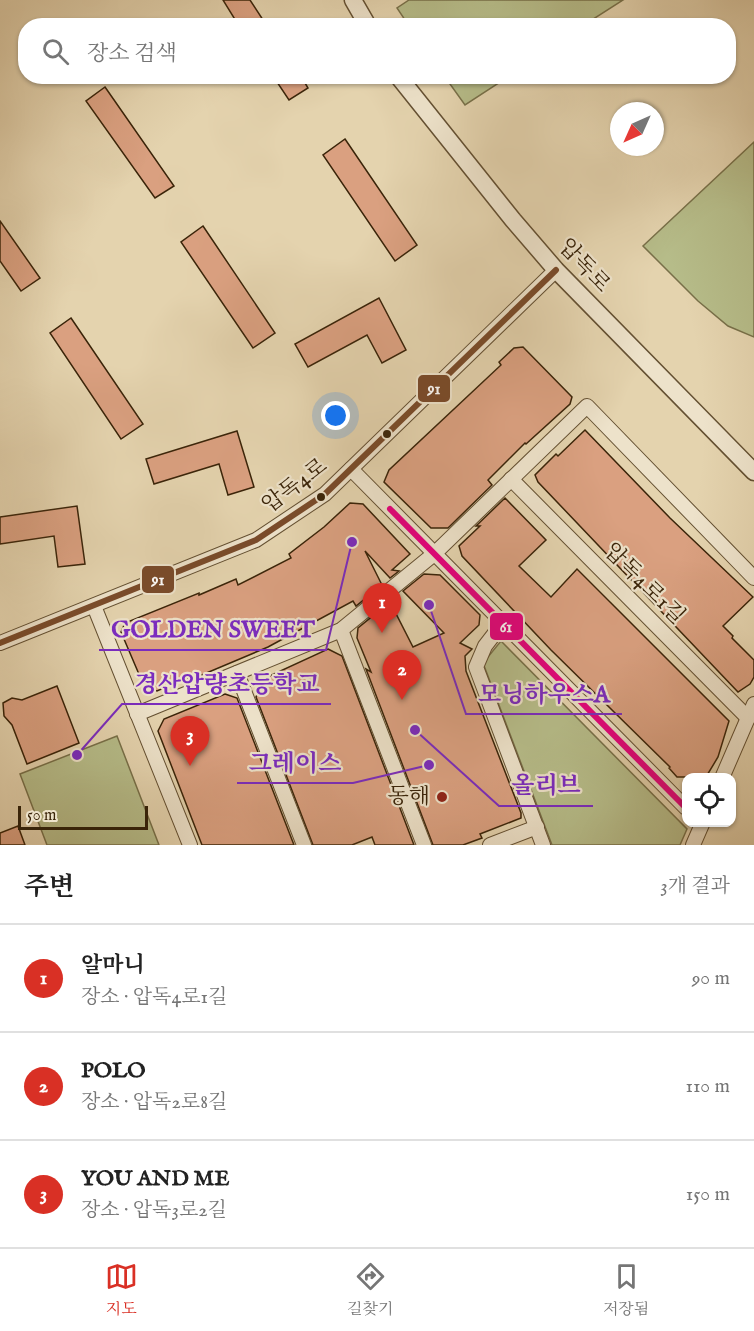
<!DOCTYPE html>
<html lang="ko">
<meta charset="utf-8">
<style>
body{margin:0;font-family:"IM FELL English","Noto Serif KR",serif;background:#f6f6f6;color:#222}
.controls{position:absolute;right:18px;bottom:18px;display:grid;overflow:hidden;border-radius:12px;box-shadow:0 2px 4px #0004}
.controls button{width:54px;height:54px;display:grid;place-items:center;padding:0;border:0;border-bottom:2px solid #e0e0e0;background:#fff;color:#222;font:30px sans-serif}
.compass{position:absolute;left:610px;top:102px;width:54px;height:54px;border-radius:50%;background:#fff;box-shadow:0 2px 4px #0004;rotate:225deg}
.scale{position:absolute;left:18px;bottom:15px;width:130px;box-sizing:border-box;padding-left:6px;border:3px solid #3a2409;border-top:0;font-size:16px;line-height:21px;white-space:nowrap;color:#3a2409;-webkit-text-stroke:4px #ede2ca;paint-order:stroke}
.you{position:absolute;left:336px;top:416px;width:21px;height:21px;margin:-15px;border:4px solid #fff;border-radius:50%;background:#1a73e8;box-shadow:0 0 0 9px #1a73e833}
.badge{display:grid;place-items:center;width:39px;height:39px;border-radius:50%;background:#d93025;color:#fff;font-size:20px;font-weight:700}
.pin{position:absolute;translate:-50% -50px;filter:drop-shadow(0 2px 3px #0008)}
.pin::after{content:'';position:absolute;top:32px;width:21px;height:18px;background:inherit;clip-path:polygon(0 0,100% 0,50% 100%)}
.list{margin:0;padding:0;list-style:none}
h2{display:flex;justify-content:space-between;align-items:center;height:78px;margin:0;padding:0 24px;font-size:26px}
h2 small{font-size:20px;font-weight:400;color:#767676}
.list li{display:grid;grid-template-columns:39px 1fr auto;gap:18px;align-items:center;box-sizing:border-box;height:108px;padding:0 24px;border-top:2px solid #e0e0e0}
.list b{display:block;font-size:22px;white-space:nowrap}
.list p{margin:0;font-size:20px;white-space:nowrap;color:#767676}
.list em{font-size:20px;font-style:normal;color:#767676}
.icon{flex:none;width:33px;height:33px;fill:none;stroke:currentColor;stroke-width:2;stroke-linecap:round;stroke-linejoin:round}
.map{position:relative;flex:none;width:754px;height:845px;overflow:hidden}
.search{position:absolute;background:#fff;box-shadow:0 2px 4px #0004;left:18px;right:18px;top:18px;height:66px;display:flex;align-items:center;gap:15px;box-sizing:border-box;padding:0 21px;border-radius:24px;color:#767676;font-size:22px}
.sheet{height:402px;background:#fff}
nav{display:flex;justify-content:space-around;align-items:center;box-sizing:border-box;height:84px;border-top:2px solid #e0e0e0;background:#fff;font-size:16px;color:#767676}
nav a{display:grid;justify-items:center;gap:3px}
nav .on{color:#d93025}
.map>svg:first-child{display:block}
</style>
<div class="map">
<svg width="754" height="845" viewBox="0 0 754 845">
<rect width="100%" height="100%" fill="#e4d3ae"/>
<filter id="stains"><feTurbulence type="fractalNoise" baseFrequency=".00333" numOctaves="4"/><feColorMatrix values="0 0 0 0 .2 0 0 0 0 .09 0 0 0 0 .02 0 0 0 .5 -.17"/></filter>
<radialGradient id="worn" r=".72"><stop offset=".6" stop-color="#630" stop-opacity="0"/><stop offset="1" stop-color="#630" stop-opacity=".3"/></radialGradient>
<g fill="#b6bc89" stroke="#787049" stroke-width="1.5">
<polygon points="409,0 623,0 584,25 409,26 397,8"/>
<polygon points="445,77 508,77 465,105"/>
<polygon points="754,142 754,337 728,326 698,301 643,246"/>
<polygon points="501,641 687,829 680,845 552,845 483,663"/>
<polygon points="117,736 159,845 47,845 20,774"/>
</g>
<g fill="#daa080" stroke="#3a2409" stroke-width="1.5">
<polygon points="223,0 250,0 267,26 239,26"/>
<polygon points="273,76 301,76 308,88 289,100"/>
<polygon points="105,87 174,186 155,198 86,101"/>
<polygon points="345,139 417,245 395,261 323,155"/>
<polygon points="0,221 40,278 21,291 0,261"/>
<polygon points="203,226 275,333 253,348 181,242"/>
<polygon points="379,298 406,350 382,363 367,335 308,367 295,344"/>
<polygon points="71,318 143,424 121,439 50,333"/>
<polygon points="523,347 572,397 570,404 526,444 525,443 488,480 492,485 448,528 431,528 384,482 389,470 501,365 499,362 514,348"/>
<polygon points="585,430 670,518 753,597 723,626 733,636 732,638 754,660 754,677 750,684 738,692 538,482 535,475 556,454 558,456"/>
<polygon points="237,431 254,487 228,495 219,464 154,484 146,459"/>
<polygon points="505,498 546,540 519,566 551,597 577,569 729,721 718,757 706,777 677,777 669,768 670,767 551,650 462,556 459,546 480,526 476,526"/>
<polygon points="350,503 363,504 410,554 392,570 399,571 390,578 365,551 382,585 356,606 353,601 268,647 197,677 196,674 157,691 144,686 121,632 125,623 199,593 199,595 236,579 238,585 291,558 289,554 324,527"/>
<polygon points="77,506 85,564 58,567 54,536 0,544 0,517"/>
<polygon points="424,574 440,575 480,615 479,625 460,643 472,649 465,656 466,671 521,813 521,818 480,834 482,838 463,845 433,845 366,669 371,672 357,638 358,628 390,602 413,647 444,633 403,591"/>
<polygon points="328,649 342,656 414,845 375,845 372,837 352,845 313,845 256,697 265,678"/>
<polygon points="57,686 79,743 27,764 12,725 4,716 3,703 12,698 22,700"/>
<polygon points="225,694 237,698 294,845 202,845 158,731 164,719"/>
<polygon points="18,826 25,845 0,845 0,833"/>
</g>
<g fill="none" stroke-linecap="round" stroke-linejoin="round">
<g stroke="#645032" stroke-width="16">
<g id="minor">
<polyline points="351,469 686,808"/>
<polyline points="511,479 748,718"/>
<polyline points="94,606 190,845"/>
<polyline points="502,624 485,646 476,667 543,845"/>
<polyline points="341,630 424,845"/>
<polyline points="0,643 256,540 325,494 556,270"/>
<polyline points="237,673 304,845"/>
<polyline points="137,714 341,630 434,554 587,406 754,578"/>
<polyline points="722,778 754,704"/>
<polyline points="490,845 537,827"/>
<polyline points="693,845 703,822"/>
</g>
</g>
<g stroke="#645032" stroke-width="19">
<g id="tertiary">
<polyline points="353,0 368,26"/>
<polyline points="398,76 513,220 556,270 754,472"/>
</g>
</g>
<use href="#minor" stroke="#ede2ca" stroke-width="14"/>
<use href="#tertiary" stroke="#ede2ca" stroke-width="16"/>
<g stroke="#ede2ca" stroke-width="10">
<polyline id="bus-1" points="0,643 256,540 325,494 556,270"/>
</g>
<g stroke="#ede2ca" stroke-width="10">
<polyline id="bus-2" points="390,509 686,808"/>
</g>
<use href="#bus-1" stroke="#7a4b2a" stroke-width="6"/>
<use href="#bus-2" stroke="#e5007d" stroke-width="6"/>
</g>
<g fill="#3a2409" stroke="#ede2ca" stroke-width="2">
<circle cx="387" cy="434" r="5"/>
<circle cx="321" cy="497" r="5"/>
</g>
<circle fill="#8f2418" stroke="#ede2ca" stroke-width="2" cx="442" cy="797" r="6"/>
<g text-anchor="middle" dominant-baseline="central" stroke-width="4.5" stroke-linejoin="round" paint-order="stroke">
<g font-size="22" fill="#3a2409" stroke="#ede2ca">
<text transform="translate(584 266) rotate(47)">압독로</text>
<text transform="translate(295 486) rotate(-37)">압독4로</text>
<text transform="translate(644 584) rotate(45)">압독4로1길</text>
</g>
<g font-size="22" fill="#3a2409" stroke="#ede2ca" text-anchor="end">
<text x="430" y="797">동해</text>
</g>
</g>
<path fill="none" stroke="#7b2cbf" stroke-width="2" d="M352 542L326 650H99M77 755L122 704H331M429 605L466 714H622M429 765L353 783H237M415 730L499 806H593"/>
<g fill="#7b2cbf" stroke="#ede2ca" stroke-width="2">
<circle cx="352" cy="542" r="6"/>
<circle cx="77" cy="755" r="6"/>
<circle cx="429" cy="605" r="6"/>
<circle cx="429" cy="765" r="6"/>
<circle cx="415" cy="730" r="6"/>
</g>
<g font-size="24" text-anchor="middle" font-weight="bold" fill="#7b2cbf" stroke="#ede2ca" stroke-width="4.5" stroke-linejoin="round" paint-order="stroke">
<text x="213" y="637">GOLDEN SWEET</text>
<text x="227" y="692">경산압량초등학교</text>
<text x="544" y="702">모닝하우스A</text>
<text x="295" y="771">그레이스</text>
<text x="546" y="793">올리브</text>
</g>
<g stroke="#ede2ca" stroke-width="2">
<rect x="417" y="374" width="34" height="29" rx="6" fill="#7a4b2a"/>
<rect x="141" y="565" width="34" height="29" rx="6" fill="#7a4b2a"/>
<rect x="489" y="612" width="35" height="29" rx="6" fill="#e5007d"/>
</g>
<g font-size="16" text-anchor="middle" font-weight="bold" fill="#fff">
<text x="434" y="394">91</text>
<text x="158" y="585">91</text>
<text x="506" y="632">61</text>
</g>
<rect width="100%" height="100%" filter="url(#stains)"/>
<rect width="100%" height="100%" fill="url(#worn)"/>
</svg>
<div class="controls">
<button><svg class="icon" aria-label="locate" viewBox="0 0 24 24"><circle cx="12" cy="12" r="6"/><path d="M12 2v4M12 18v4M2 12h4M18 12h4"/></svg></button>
</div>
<svg class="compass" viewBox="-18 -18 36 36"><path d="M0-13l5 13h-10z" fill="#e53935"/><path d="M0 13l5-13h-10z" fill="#767676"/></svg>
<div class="scale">50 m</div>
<div class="you"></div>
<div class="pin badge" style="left:382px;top:633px">1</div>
<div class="pin badge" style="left:402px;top:700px">2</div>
<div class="pin badge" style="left:190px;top:766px">3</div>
<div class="search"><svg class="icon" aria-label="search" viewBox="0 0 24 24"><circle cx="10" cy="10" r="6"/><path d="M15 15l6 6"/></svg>장소 검색</div>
</div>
<section class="sheet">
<h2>주변<small>3개 결과</small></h2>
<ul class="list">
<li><span class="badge">1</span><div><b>알마니</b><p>장소 · 압독4로1길</p></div><em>90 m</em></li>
<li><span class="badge">2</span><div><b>POLO</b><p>장소 · 압독2로8길</p></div><em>110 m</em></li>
<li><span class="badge">3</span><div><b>YOU AND ME</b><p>장소 · 압독3로2길</p></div><em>150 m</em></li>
</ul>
</section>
<nav>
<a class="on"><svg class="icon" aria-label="map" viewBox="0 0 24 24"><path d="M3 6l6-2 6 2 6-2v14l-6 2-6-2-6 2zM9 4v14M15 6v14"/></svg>지도</a>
<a><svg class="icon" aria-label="directions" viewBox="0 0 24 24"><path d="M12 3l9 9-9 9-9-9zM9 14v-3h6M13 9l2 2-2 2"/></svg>길찾기</a>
<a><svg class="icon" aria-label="saved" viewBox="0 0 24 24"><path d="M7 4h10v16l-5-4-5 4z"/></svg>저장됨</a>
</nav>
